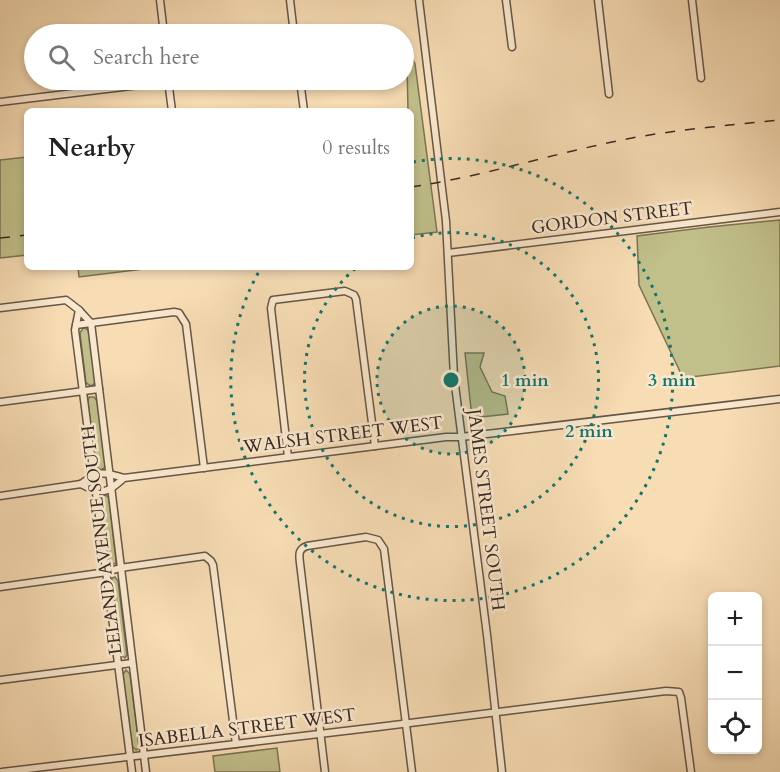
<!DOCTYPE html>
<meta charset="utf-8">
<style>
body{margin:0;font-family:Cardo,serif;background:#f6f6f6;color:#222}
.controls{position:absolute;right:18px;bottom:18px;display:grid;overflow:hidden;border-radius:9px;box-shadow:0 3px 9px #0003}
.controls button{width:54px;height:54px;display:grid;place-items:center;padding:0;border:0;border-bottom:2px solid #e0e0e0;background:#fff;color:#222;font:30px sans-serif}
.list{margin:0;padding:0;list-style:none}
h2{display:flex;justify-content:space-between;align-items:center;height:78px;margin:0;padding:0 24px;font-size:26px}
h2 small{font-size:20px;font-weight:400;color:#767676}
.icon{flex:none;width:33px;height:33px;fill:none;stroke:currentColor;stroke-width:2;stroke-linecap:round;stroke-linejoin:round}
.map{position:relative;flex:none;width:780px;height:772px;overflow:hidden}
.search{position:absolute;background:#fff;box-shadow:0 3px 9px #0003;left:24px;top:24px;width:390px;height:66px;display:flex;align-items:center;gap:15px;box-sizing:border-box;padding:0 21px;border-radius:33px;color:#767676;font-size:22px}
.panel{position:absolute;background:#fff;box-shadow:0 3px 9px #0003;left:24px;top:108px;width:390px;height:162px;border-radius:9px}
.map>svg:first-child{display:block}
</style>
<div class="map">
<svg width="780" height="772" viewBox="0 0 780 772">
<rect width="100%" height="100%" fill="#f7dcb4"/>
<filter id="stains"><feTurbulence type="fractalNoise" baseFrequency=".00333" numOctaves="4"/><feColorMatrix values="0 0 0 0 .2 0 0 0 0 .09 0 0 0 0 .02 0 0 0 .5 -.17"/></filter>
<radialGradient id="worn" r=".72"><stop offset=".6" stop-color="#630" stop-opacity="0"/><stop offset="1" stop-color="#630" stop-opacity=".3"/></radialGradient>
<g fill="#c1bf8a" stroke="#7c7456" stroke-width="1.5">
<polygon points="413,60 415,64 437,232 411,235 411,111 408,111 407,65"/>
<polygon points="27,157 27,255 0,258 0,160"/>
<polygon points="780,220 780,366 683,378 639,285 637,236 709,227"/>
<polygon points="78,267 160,267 79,277"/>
<polygon points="83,328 87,329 89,332 95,380 95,383 91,386 86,383 80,333"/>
<polygon points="465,353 484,353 480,367 492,392 505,396 508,414 472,418"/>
<polygon points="89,397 94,397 97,401 106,466 101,470 96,467 88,402"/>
<polygon points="104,495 107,496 109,498 116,561 115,564 110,564 109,561 100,499 101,497"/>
<polygon points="115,577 118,581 127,655 125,658 121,655 112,582 112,578"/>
<polygon points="126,670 130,674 139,746 138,749 136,750 132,746 123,675 124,673"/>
<polygon points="277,748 280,772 215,772 213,756"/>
</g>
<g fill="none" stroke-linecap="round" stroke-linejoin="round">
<g stroke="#665647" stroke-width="9">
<g id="minor">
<polyline points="160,0 164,34"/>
<polyline points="290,0 294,34"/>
<polyline points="419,0 446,221 454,377 487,635 502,772"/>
<polyline points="506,0 512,47"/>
<polyline points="598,0 609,94"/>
<polyline points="692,0 701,78"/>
<polyline points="404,52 407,52"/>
<polyline points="168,80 172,111"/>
<polyline points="300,80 304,111"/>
<polyline points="0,102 180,80"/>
<polyline points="448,253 780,212"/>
<polyline points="0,308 66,300 79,310 91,323 146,772"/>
<polyline points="79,310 75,330 132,772"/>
<polyline points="76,325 174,312 179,313 186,324 204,468"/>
<polyline points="0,402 99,389"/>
<polyline points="288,457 271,308 273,300 345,291 354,295 356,299 375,446"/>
<path d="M124 478C106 494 102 495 81 484 99 471 103 471 124 478L446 437H461L780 399"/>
<polyline points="0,496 81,484"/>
<polyline points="0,587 107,572 120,568 205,556 211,561 213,565 236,744"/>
<polyline points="0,680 132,663"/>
<polyline points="2,772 378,727 666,691 679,692 681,698 691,772"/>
<path d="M325 772 300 563C299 555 298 549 307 546L366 537 378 540 384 549 412 772"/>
</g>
</g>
<use href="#minor" stroke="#fae8ce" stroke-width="6"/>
<g stroke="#362923" stroke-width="1.5" stroke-dasharray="10 10" stroke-linecap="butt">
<path d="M411 187C479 177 545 156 612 142 667 130 724 126 780 120"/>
<polyline points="0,238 27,235"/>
</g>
</g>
<circle cx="451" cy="380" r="74" fill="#0f766e" fill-opacity=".12"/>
<g fill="none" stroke="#0f766e" stroke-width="3" stroke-dasharray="3 6">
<circle cx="451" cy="380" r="74"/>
<path d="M412 238A147 147 0 1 1 357 267"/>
<path d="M413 162A221 221 0 1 1 261 268"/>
</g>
<g text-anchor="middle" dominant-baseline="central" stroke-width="5" stroke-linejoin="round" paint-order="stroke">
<g font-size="18" fill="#362923" stroke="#fae8ce">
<text transform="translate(612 218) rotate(-7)">GORDON STREET</text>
<text transform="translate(343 435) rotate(-7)">WALSH STREET WEST</text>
<text transform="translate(486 510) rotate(83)">JAMES STREET SOUTH</text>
<text transform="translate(102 540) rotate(-97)">LELAND AVENUE SOUTH</text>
<text transform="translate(247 728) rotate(-7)">ISABELLA STREET WEST</text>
</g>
</g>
<circle cx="451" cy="380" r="9" fill="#0f766e" stroke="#fae8ce" stroke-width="3"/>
<g font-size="18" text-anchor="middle" font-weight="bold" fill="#0f766e" stroke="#fae8ce" stroke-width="5" stroke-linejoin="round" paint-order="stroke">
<text x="525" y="386">1 min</text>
<text x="672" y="386">3 min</text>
<text x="589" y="437">2 min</text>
</g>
<rect width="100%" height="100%" filter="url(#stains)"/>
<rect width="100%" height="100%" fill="url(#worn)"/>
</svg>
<div class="controls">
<button>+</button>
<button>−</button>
<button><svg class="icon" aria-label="locate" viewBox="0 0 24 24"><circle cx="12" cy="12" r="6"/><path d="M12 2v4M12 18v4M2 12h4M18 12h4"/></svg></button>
</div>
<div class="search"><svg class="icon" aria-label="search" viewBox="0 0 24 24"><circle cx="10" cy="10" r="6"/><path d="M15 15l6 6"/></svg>Search here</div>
<section class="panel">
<h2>Nearby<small>0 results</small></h2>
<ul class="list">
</ul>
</section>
</div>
